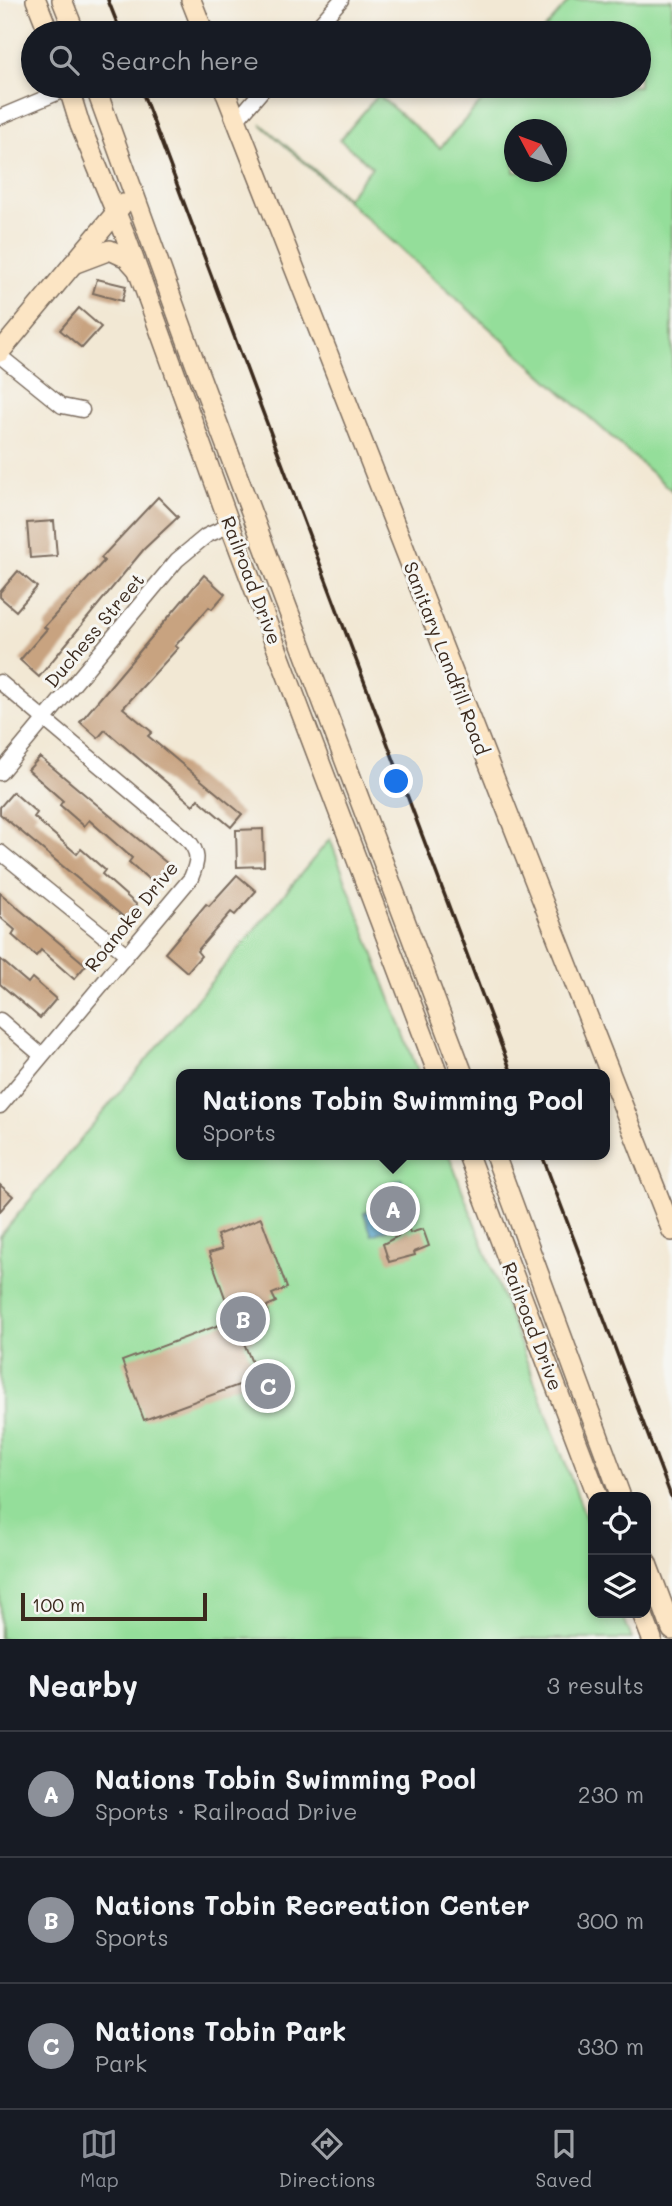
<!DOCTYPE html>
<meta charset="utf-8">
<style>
body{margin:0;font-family:Mali,sans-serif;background:#242831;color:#f1f3f6}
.controls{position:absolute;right:21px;bottom:21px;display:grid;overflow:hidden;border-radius:14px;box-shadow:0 4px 10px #0003}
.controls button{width:63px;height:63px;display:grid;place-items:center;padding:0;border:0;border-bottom:2px solid #363941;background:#171b24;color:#f1f3f6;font:35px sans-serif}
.compass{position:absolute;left:504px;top:119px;width:63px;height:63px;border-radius:50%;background:#171b24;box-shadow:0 4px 10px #0003;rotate:311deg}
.scale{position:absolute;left:21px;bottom:18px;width:186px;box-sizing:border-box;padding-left:7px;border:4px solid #3b2a1e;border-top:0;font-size:19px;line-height:24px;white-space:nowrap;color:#3b2a1e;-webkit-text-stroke:5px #f6f6f2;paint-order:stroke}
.you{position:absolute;left:397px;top:782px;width:24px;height:24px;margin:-18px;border:5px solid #fff;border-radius:50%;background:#1a73e8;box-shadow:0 0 0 10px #1a73e833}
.badge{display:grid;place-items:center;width:46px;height:46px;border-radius:50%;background:#8c9099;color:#fff;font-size:23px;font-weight:700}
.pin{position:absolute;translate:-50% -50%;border:4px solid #fff;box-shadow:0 2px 7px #0006}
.popup{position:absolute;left:176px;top:1069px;width:434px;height:91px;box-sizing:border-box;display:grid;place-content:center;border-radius:14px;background:#171b24;filter:drop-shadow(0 2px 5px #0005);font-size:23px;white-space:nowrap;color:#9ea1a6}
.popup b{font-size:26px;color:#f1f3f6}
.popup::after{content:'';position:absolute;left:50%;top:100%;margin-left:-14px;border:14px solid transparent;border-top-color:#171b24}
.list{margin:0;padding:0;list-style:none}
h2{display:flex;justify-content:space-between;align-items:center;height:91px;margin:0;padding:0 28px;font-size:30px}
h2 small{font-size:23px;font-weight:400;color:#9ea1a6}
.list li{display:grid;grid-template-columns:46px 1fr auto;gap:21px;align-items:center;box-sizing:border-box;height:126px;padding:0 28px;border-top:2px solid #363941}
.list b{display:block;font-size:26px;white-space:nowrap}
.list p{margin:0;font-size:23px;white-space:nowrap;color:#9ea1a6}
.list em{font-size:23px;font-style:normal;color:#9ea1a6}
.icon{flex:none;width:38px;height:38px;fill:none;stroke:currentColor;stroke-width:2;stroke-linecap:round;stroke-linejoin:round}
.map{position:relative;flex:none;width:672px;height:1639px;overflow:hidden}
.search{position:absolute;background:#171b24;box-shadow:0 4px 10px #0003;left:21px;right:21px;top:21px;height:77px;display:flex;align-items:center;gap:18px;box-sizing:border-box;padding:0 24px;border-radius:38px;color:#9ea1a6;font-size:26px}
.sheet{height:469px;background:#171b24}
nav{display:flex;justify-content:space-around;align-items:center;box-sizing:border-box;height:98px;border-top:2px solid #363941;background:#171b24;font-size:19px;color:#9ea1a6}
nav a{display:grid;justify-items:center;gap:4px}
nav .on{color:#8c9099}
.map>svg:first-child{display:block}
</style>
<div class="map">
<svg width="672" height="1639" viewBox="0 0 672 1639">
<rect width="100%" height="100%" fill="#f6f6f2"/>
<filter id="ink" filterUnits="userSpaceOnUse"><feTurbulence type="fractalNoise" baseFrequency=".0143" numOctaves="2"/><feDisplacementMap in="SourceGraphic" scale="14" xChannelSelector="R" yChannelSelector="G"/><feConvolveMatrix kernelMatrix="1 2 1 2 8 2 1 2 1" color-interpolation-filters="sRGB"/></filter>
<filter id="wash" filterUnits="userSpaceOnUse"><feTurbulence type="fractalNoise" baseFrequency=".00686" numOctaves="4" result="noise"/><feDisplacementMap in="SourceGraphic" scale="28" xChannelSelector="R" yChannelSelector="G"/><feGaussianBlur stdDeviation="1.57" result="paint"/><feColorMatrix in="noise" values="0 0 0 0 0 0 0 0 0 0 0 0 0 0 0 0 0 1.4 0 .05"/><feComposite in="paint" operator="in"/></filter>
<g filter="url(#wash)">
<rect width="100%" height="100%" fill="#f2e8d4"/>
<g fill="#94de9a" stroke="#68845c" stroke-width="2" fill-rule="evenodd">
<path d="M570 0H672V491L261 124 347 198 372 167 340 140 378 95 440 148 495 86H639V33H541ZM514 130H556V172H514Z"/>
<polygon points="330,839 419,1074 181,1074 181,1155 449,1155 593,1537 593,1613 622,1613 632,1639 0,1639 0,1236"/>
</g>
<polygon fill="#57aad3" stroke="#496a78" stroke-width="2" points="401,1179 416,1219 372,1235 364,1213 385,1204 379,1187"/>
<g id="blocks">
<g fill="#c8a380">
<polygon points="97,279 126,286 122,301 93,293"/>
<polygon points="79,308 101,327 82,348 60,330"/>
<polygon points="158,497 178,517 144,549 39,677 20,660 47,629 44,627 104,561 101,558"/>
<polygon points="54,521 57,556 30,558 27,523"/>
<polygon points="18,571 37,587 16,611 0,597 0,592"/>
<polygon points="204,575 225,594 212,609 209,607 175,646 178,648 123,708 152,732 148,736 242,814 231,827 198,799 193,805 105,730 98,738 80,722"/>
<polygon points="40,757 168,864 152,882 129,862 132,858 89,820 84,826 60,805 63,801 28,770"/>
<polygon points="13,792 37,813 34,817 77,854 81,849 105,870 102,874 137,905 125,918 0,814 0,807"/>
<polygon points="263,829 264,866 237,867 236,830"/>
<polygon points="237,875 256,891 235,915 231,912 197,951 201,956 187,972 165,953 206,904 209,906"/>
<polygon points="0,893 86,965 74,979 41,950 36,956 12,935 15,930 0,917"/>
<polygon points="0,959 28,983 32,978 56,999 40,1018 0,984"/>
<polygon points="0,1185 13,1196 0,1211"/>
<polygon points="261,1218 287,1288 272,1294 276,1302 267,1306 268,1322 252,1335 254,1340 244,1343 258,1378 144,1420 122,1361 233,1320 209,1253 222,1249 217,1235"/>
<polygon points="423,1229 429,1246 414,1252 415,1255 389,1262 383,1244 409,1230 410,1233"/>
</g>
</g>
</g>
<g filter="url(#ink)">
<use href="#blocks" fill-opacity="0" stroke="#7b6c5e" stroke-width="2"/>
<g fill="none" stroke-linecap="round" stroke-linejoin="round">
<g stroke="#7b6c5e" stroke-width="17">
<g id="street">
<polyline points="312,33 341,0"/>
<polyline points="0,117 69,88"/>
<polyline points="236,121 266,86"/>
<polyline points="0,356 62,406 82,410"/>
<path d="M0 682 187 839C200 853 198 861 191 878L0 1106"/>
<polyline points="0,773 177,560 206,536 230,525"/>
<polyline points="0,852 125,953"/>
<polyline points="0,1020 41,1055"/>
</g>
</g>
<g stroke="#7b6c5e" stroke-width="22">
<g id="secondary">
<polyline points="36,0 49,33"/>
<polyline points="62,0 75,33"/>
<polyline points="191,0 204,33"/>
<polyline points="68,86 80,125 124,232 230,525 438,1074"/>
<polyline points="95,86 195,363 463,1074"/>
<polyline points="223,86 672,1231"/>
<polyline points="73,264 110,250 127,258 136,268"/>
<polyline points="0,352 123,204"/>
<polyline points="468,1155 598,1497"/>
<polyline points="495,1155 621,1497"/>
<polyline points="646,1561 672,1630"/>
<polyline points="642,1613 652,1639"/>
</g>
</g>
<use href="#street" stroke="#fff" stroke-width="14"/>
<use href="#secondary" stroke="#fce5c4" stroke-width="19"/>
<g stroke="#3b2a1e" stroke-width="3.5">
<polyline points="108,0 121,33"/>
<polyline points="140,86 512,1074"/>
<polyline points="542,1155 672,1499"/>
</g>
</g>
</g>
<g text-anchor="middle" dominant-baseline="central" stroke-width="6" stroke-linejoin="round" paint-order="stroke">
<g font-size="19" fill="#3b2a1e" stroke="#f6f6f2">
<text transform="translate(252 580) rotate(69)">Railroad Drive</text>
<text transform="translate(94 630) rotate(-50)">Duchess Street</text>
<text transform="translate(447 658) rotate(69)">Sanitary Landfill Road</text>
<text transform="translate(131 916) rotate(-51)">Roanoke Drive</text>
<text transform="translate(533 1326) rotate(69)">Railroad Drive</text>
</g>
</g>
</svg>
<div class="controls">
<button><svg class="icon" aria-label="locate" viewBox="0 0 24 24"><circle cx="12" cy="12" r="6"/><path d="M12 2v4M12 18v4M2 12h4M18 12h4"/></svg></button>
<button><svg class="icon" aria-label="layers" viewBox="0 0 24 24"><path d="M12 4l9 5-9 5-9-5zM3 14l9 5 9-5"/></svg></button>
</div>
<svg class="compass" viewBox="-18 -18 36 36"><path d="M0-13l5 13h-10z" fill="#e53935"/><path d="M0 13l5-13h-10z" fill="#9ea1a6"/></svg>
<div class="scale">100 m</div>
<div class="you"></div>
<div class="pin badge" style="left:393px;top:1209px">A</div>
<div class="popup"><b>Nations Tobin Swimming Pool</b>Sports</div>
<div class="pin badge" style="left:243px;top:1319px">B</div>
<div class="pin badge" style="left:268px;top:1386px">C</div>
<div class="search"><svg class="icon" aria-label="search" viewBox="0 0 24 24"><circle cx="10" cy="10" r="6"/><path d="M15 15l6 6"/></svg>Search here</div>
</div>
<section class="sheet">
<h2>Nearby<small>3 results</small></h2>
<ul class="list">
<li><span class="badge">A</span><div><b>Nations Tobin Swimming Pool</b><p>Sports · Railroad Drive</p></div><em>230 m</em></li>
<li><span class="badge">B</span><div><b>Nations Tobin Recreation Center</b><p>Sports</p></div><em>300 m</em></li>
<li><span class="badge">C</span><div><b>Nations Tobin Park</b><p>Park</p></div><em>330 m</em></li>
</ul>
</section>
<nav>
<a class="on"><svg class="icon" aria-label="map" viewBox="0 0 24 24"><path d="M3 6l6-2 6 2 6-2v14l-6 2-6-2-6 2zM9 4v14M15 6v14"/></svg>Map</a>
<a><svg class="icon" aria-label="directions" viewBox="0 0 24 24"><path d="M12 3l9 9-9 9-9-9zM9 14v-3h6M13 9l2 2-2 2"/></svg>Directions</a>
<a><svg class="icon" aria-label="saved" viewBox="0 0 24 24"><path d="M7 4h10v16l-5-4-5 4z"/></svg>Saved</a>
</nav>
